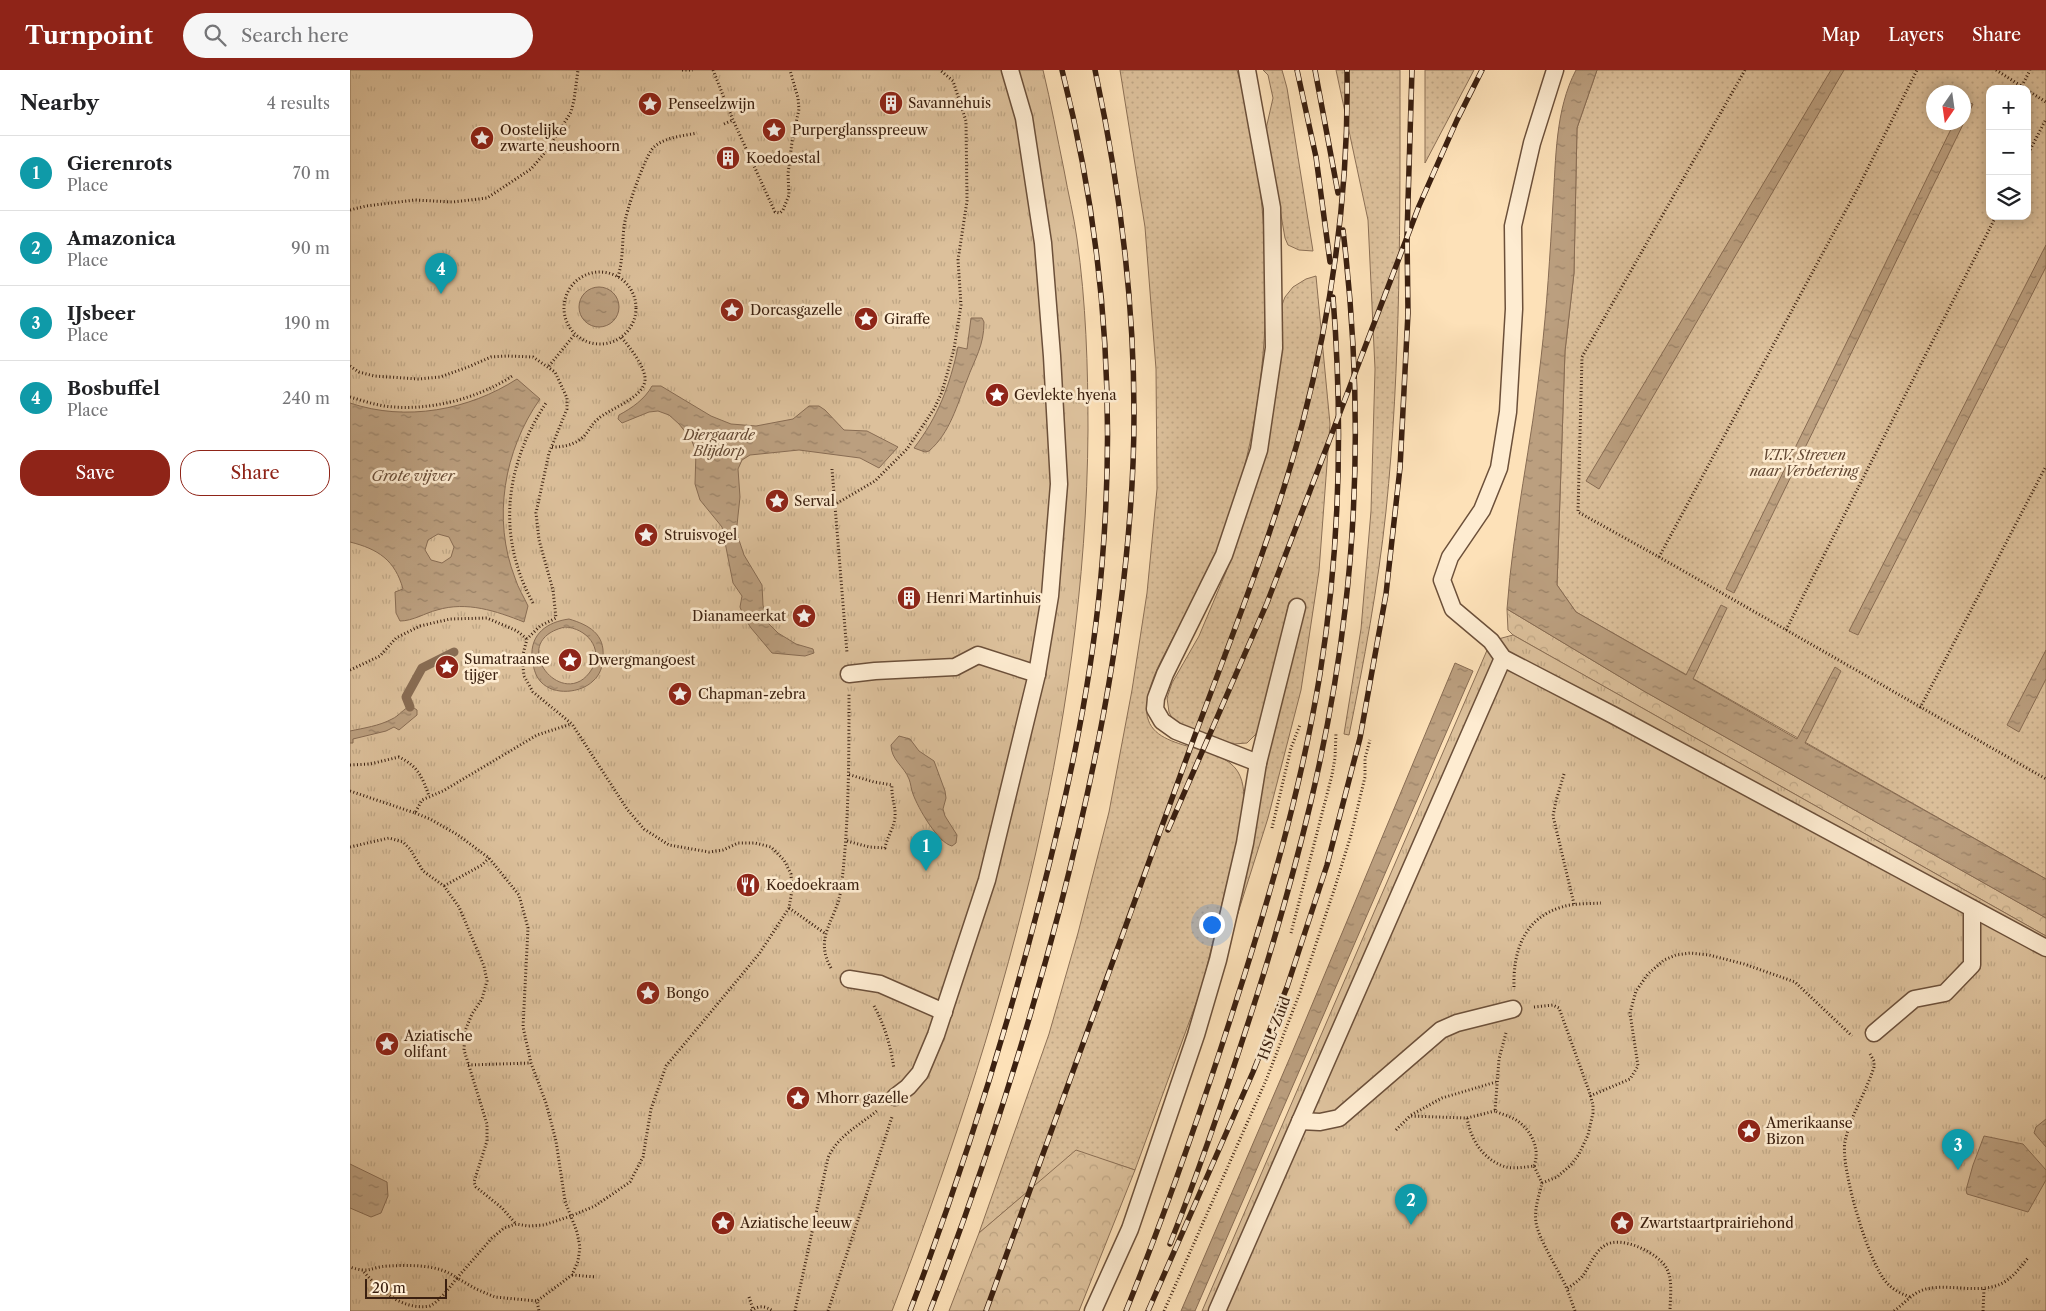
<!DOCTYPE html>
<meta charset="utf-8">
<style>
body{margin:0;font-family:"Libre Caslon Text",serif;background:#f6f6f6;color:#202124}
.controls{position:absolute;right:15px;top:15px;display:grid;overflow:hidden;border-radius:10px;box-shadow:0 2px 12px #0003}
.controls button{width:45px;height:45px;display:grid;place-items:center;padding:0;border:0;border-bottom:1px solid #e0e0e0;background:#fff;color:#202124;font:25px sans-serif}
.compass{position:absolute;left:1576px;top:15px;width:45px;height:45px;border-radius:50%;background:#fff;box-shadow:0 2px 12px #0003;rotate:193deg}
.scale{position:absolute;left:15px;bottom:12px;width:82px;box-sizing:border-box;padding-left:5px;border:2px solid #3b2010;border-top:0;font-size:14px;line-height:18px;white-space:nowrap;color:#3b2010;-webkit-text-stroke:4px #feecd1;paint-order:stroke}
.you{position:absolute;left:861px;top:854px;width:18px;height:18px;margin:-12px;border:4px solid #fff;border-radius:50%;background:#1a73e8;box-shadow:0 0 0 8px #1a73e833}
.badge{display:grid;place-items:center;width:32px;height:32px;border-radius:50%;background:#8f2418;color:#fff;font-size:16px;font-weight:700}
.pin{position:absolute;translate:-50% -41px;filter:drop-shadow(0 1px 2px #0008)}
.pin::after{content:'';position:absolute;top:26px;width:18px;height:15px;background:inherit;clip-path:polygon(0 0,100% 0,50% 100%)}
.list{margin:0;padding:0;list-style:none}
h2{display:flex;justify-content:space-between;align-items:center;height:65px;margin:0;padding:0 20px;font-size:21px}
h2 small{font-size:16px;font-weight:400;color:#757577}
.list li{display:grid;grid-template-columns:32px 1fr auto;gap:15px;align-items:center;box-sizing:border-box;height:75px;padding:0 20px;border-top:1px solid #e0e0e0}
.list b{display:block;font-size:19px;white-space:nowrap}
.list p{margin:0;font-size:16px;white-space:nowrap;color:#757577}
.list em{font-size:16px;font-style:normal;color:#757577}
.actions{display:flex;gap:10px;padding:15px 20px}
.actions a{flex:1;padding:11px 0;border:1px solid #8f2418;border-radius:20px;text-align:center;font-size:18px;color:#8f2418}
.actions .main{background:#8f2418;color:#fff}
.icon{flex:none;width:28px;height:28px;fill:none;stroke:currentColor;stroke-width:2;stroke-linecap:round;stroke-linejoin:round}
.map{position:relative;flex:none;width:1696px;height:1241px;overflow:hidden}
header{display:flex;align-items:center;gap:30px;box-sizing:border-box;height:70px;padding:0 25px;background:#8f2418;color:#fff}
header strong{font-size:24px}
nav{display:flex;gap:28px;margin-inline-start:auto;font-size:18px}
.search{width:350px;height:45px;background:#f6f6f6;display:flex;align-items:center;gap:12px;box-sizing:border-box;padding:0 18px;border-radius:28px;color:#757577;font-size:19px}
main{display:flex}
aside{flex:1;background:#fff}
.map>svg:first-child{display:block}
</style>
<header>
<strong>Turnpoint</strong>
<div class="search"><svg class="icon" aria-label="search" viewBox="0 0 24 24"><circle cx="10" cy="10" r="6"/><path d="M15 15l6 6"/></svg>Search here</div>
<nav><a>Map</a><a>Layers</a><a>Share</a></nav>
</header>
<main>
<aside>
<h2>Nearby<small>4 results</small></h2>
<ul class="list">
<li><span class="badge" style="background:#0f9aa8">1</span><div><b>Gierenrots</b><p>Place</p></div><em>70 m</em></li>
<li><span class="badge" style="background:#0f9aa8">2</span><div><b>Amazonica</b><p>Place</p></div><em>90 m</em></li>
<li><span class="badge" style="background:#0f9aa8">3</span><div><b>IJsbeer</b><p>Place</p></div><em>190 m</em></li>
<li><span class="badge" style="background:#0f9aa8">4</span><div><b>Bosbuffel</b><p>Place</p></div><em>240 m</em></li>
</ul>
<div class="actions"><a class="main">Save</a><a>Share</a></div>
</aside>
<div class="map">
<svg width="1696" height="1241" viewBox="0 0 1696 1241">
<defs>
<pattern id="grass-dots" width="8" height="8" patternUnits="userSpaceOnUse" patternTransform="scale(1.25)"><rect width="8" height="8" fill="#dcc09b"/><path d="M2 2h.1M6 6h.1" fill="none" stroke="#bea584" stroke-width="1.8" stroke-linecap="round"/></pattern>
<pattern id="forest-crowns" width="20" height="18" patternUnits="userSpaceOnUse" patternTransform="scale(1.25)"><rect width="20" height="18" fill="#dcc09b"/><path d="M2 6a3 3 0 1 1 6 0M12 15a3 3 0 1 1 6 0" fill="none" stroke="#bea584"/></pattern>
<pattern id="park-tufts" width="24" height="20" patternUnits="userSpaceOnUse" patternTransform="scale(1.25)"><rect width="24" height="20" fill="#dcc09b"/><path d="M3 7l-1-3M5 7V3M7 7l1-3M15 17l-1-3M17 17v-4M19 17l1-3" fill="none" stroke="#bea584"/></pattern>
<pattern id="water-ripples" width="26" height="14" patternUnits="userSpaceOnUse" patternTransform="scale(1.25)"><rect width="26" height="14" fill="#bb9f7f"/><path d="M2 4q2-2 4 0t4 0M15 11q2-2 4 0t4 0" fill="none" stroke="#998167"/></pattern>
</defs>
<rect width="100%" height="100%" fill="#fde1b8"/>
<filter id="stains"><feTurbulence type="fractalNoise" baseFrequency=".004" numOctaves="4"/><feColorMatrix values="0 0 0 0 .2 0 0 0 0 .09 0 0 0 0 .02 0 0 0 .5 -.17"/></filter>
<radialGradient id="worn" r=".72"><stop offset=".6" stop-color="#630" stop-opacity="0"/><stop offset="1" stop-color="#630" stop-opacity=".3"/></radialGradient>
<g fill="url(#grass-dots)" stroke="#8c7056" fill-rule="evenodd">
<path d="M770 0H887C928 151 928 326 870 473 858 504 842 533 826 562 815 584 799 609 797 634 791 685 868 669 888 702 895 713 894 730 894 742L852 917 785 1100 726 1081 629 1163 699 964 728 863 759 742 782 620 797 523 807 419 806 299 795 157Z"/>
<polygon points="913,0 932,0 937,18 963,181 949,180 938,175 935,168 916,59 923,28 918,5"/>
<path d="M986 0H1050C1050 147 1051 295 1036 441 1028 517 1014 591 999 665L994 664 1011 559 1021 441 1025 299 1018 150Z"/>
<polygon points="1075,0 1124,0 1075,93"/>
<path d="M1247 0H1696V809L1226 542 1207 515 1215 281 1224 203 1227 58ZM1640 19H1677V146H1640ZM1584 22H1614V52H1584Z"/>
<polygon points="966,206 980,354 969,501 951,620 918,748 869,903 951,534 939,532 912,651 906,664 897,673 884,674 861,669 825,654 819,642 817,628 822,613 849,566 876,502 918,373 926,297 928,245 935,227 943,217 956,209"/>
</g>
<g fill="url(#forest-crowns)" stroke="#8c7056">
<polygon points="1157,539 1292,620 1696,848 1696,866 1163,565 1158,560"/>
<polygon points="726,1080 785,1100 729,1241 599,1241 629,1163"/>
</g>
<g fill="url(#park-tufts)" stroke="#8c7056">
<path d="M0 0H693C701 33 707 66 714 100 718 123 724 146 727 169 736 232 738 297 738 360 736 663 650 960 542 1241H0Z"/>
<polygon points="1163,565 1696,866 1696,1241 852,1241 1141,571"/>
</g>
<g fill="url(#water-ripples)" stroke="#886c53" fill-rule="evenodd">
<path d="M1226 0H1247L1227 58 1224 203 1215 281 1207 515 1226 542 1336 605 1371 535 1377 538 1343 609 1447 669 1485 597 1491 601 1455 673 1696 809V848L1292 620 1157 539C1163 455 1182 372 1191 288 1197 236 1200 185 1203 133 1206 89 1205 40 1226 0Z"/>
<polygon points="1481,0 1494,0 1249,419 1236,411"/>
<polygon points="1614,31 1623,34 1384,523 1376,519 1604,53 1614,52"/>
<polygon points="1696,175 1696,197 1508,565 1499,561"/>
<circle cx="249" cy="237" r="20"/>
<path d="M621 248H632L634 252C634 276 625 288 617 310 607 335 600 363 579 381L575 382 564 378C588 347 600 315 608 277L617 279Z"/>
<path d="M167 309 190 329C154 380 142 449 165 508 168 518 174 527 178 536L174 552C146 541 117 531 87 540 75 543 63 551 50 551L46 543 45 522 53 519C45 490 28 479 0 472V333C56 352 119 340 167 309ZM88 464 99 467 104 477 101 487 92 493 81 490 75 480 78 470Z"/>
<path d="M302 316H311L361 346 381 354 406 356 443 349 459 336H469L475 340 494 360 517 361 548 377 529 398 510 388 449 380 400 385 392 390 388 399 390 427 387 455 388 467 394 485 412 515 413 535 417 552 428 563 446 574 463 579 464 583 455 586 422 583 401 558 394 547 390 537 392 526 383 513 372 457 350 430 345 414 346 381 341 369 329 354 319 345 308 341 299 342 272 353 268 349 269 345C282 338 295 329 302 316Z"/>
<path d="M219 549C239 555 255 564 253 587 253 596 250 605 243 611 231 623 204 626 191 612 185 606 183 596 182 588 180 564 197 552 219 549ZM215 557C236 558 254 578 242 599 214 645 154 571 215 557Z"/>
<polygon points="1696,580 1696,609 1669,662 1657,655"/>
<polygon points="1105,593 1123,601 845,1241 831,1241 941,985"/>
<path d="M61 636 67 640V645L49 660 44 657 36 661 3 669V673H0V661C14 658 29 656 42 649 49 646 54 638 61 636Z"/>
<path d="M549 666 560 669 569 681 584 691 595 721 596 728 593 739 595 746 607 765 606 773 602 776C588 773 568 738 563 724 561 719 561 714 559 709 554 696 541 690 541 675Z"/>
<polygon points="1696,1049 1696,1077 1684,1063 1686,1057"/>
<polygon points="1634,1066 1673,1074 1696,1100 1696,1110 1678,1142 1617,1124 1616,1120 1623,1095"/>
<polygon points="0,1094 37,1112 38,1126 31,1143 21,1147 0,1138"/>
</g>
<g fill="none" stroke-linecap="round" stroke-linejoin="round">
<polyline stroke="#886c53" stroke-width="9" points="60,637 56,627 72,598 104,582"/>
<g stroke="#6c503a" stroke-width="19">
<g id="service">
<polyline points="1205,0 1182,73 1163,156 1164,239 1158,342 1149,398 1132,440 1100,487 1092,510 1103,539 1141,571 1153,588 1263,645 1696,878"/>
<polyline points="499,604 525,601 605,597 628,585 687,604"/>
<polyline points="908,693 947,537"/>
<polyline points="499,909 530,914 594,942"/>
<polyline points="1524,963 1564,929 1595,923 1622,895 1622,839"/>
<polyline points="545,1027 558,1017 570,1003 586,965 637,810 687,604 700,526 709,414 702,286 693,173 674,48 660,0"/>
<polyline points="950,1051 970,1052 989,1048 1091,960 1107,953 1163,939"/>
<polyline points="743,1241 780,1159 846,965 868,890 895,773 908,693 826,661 812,651 805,639 806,628 815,604 874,485 909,380 924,278 922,138 897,0"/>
<polyline points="867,1241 1153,588"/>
</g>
</g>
<g stroke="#3b2010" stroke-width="3" stroke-dasharray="1 2.5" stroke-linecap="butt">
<polyline points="332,0 343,0"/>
<polyline points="363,0 383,50 425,142 430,143 433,140 439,125 438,104 442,72 449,39 448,28 440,0"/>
<polyline points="1395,0 1232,287 1228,442 1309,487 1696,709"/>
<polyline points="1646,0 1676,19"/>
<polyline points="1672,16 1680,0"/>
<polyline points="1677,20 1696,32"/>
<polyline points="374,54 383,50"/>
<polyline points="1677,86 1696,49"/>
<polyline points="0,140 16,136 65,130 103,132 137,128 181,99 198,79 221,42 224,30 228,0"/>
<circle cx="250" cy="238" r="36"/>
<path d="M268 207C273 190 272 174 274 157 275 144 295 85 304 77 315 67 333 66 347 63"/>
<path d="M0 296 9 302 24 306 68 309 90 307 118 297 141 287 157 286 183 287 205 302 217 328V339L199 383 186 443 189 470 203 520 206 548 190 556 177 569 172 588 174 606 183 622 222 654 277 739 294 759 319 775 359 782 373 780 388 773H405L421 777 434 790 441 804 442 820 439 838 409 884 316 996 301 1039 293 1087 280 1112 245 1136 221 1146 194 1155 178 1156 166 1154 154 1158 142 1168 107 1208C89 1194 60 1195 38 1196 20 1197 20 1204 0 1197"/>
<polyline points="199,296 225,264"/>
<path d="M0 327C11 330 22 334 34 336 78 342 127 329 164 305"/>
<path d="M202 377C211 377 219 376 228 371 238 365 240 355 248 349 260 338 293 329 295 310 296 298 279 276 271 267"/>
<polyline points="482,399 497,583"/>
<polyline points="484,435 525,411 557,379 584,339 592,322 604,279 611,235 608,190 617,131 616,51 603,11 590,0"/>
<polyline points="1309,487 1510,114 1567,0"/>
<path d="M183 533C146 466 155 395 196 333"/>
<polyline points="1436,560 1646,146"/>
<polyline points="0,600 30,586 46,568 70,556 100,549 137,548 167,561 177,569"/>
<polyline points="1570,638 1696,396"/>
<path d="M0 695 20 694 49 687C69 697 72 707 79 726"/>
<polyline points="1214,704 1206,731 1203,746 1224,834"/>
<polyline points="0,721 65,743 72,730 93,721 187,665 221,654"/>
<polyline points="65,743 80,749 108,765 139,788 169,825 178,858 173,957 181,993 196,1033 206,1071 215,1131 227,1162 230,1177 228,1191 222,1205 187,1231 189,1241"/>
<polyline points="922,758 941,678 950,655"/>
<path d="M497 771 519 777 535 778C537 767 544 758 545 747 546 736 541 728 542 715L524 712 497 704"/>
<polyline points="0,777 39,768 53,772 60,779 73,801 94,816 109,837 134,896 137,911 132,929 122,944 115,961 114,980 137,1054 137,1071 124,1112 126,1117 152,1138 166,1154"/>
<polyline points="94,816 132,795 139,788"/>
<polyline points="439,838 476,864"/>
<polyline points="941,863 982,705 985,688 986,663"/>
<path d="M481 898C463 866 487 850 491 819 499 755 499 689 499 624"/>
<path d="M1164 917C1163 881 1174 848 1212 837 1224 833 1238 834 1251 833"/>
<path d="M524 936C535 956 541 977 544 999"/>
<path d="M1184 937 1203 935 1209 938 1239 1021 1243 1035V1043L1238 1065 1229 1084 1221 1095 1207 1107 1192 1113C1189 1126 1184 1139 1186 1152 1188 1169 1209 1200 1217 1219"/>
<path d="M1156 963 1149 989 1145 1041C1153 1045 1164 1047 1170 1053 1183 1063 1190 1081 1184 1096"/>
<path d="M1520 984 1524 991V997C1516 1023 1500 1046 1495 1072 1490 1097 1519 1195 1537 1213 1543 1220 1552 1224 1560 1227"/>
<polyline points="118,995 181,993"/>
<polyline points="1240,1026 1280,1009 1288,996 1280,943 1286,921 1298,904 1314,890 1326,885 1340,883 1359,885 1394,894 1445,912 1502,966"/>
<polyline points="1061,1045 1092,1028 1146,1012"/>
<polyline points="1117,1048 1145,1041"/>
<path d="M1046 1060 1060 1046 1117 1048C1121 1070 1133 1090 1156 1097 1164 1099 1176 1097 1184 1096L1192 1113"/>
<path d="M14 1202C29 1219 52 1241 80 1236 91 1230 100 1217 107 1208L126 1219 145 1227 187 1231"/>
<polyline points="222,1205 246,1207"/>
<polyline points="399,1227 403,1239"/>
<path d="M401 1241C409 1235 415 1236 423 1241"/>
<path d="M445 1241 478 1088C487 1066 510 1055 528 1040"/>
<polyline points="478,1241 542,1047"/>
<polyline points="814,1241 917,1008 950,922 985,817 1001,765 1015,707 1015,688 1020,670"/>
<path d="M1225 1241 1217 1219C1222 1215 1230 1210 1234 1204 1240 1195 1245 1182 1254 1176 1270 1164 1309 1183 1317 1199 1323 1211 1320 1228 1320 1241"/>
<path d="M1544 1241C1554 1234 1563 1222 1576 1219 1602 1213 1633 1226 1656 1211 1665 1205 1671 1196 1678 1188"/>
<polyline points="1633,1241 1634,1219"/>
</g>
<use href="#service" stroke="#feecd1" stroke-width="16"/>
<g stroke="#3b2010" stroke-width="5.5">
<g id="rail">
<polyline points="947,0 966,87 980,192"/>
<polyline points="965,0 988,123"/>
<polyline points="818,760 917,533 1069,136 1107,50 1132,0"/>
<path d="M820 1174C853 1091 881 1007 908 922 947 797 980 671 995 540 1010 414 1008 286 993 160"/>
<path d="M560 1241C611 1106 655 967 691 827 719 718 743 607 752 494 766 329 753 161 712 0"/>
<path d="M580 1241C631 1108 675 972 711 834 744 705 770 577 780 444 792 296 776 145 745 0"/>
<path d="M636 1241C704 1053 773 865 841 676 880 570 923 465 952 355 982 240 999 120 997 0"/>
<path d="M776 1241C815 1144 850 1044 882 944 918 833 951 720 970 604 990 479 993 353 983 227"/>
<polyline points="798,1241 903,1002 937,917 977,795 1010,668 1036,524 1050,398 1058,243 1057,165 1062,0"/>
</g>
</g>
<use href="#rail" stroke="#feecd1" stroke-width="4" stroke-dasharray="11" stroke-linecap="butt"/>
</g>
<defs>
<g id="building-disc" transform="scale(1.25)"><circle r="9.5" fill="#8f2418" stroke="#feecd1"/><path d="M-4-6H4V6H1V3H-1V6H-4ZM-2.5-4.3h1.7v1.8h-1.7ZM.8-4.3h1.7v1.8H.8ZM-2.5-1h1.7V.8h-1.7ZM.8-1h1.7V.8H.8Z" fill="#fff"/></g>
<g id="sight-disc" transform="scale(1.25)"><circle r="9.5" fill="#8f2418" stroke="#feecd1"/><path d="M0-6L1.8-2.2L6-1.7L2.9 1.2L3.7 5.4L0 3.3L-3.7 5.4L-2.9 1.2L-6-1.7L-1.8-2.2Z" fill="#fff"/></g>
<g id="restaurant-disc" transform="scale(1.25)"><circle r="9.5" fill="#8f2418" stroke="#feecd1"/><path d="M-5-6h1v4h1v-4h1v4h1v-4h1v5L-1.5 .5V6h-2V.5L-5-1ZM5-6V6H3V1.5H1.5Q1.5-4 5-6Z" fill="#fff"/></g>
</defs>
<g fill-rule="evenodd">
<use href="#building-disc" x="541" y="33"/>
<use href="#sight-disc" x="300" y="34"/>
<use href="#sight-disc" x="424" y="60"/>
<use href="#sight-disc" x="132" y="68"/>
<use href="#building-disc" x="378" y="88"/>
<use href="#sight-disc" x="382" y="240"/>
<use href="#sight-disc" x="516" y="249"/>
<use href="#sight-disc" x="647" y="325"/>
<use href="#sight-disc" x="427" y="431"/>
<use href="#sight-disc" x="296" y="465"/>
<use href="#building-disc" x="559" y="528"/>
<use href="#sight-disc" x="454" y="546"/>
<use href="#sight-disc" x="220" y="590"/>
<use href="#sight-disc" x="97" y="597"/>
<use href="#sight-disc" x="330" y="624"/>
<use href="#restaurant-disc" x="398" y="815"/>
<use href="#sight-disc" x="298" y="923"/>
<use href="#sight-disc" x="37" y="974"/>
<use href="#sight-disc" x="448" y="1028"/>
<use href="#sight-disc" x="1399" y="1061"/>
<use href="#sight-disc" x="373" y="1153"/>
<use href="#sight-disc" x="1272" y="1153"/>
</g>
<g text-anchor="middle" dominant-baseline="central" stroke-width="5" stroke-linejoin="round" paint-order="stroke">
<g font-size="14" fill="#3b2010" stroke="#feecd1" text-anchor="start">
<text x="558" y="33">Savannehuis</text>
<text x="318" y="34">Penseelzwijn</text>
<text x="150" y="60">Oostelijke<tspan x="150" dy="16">zwarte neushoorn</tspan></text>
<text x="442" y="60">Purperglansspreeuw</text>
<text x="396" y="88">Koedoestal</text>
<text x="400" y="240">Dorcasgazelle</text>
<text x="534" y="249">Giraffe</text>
<text x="664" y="325">Gevlekte hyena</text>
<text x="444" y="431">Serval</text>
<text x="314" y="465">Struisvogel</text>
<text x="576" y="528">Henri Martinhuis</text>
<text x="436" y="546" text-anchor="end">Dianameerkat</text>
<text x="114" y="589">Sumatraanse<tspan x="114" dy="16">tijger</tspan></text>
<text x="238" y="590">Dwergmangoest</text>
<text x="348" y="624">Chapman-zebra</text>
<text x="416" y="815">Koedoekraam</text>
<text x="316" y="923">Bongo</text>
<text x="54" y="966">Aziatische<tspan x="54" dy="16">olifant</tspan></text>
<text x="466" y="1028">Mhorr gazelle</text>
<text x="1416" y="1053">Amerikaanse<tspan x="1416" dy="16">Bizon</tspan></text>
<text x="390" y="1153">Aziatische leeuw</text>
<text x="1290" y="1153">Zwartstaartprairiehond</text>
</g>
<g font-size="14" font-style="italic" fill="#634833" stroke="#feecd1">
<text x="369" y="365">Diergaarde<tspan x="369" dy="16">Blijdorp</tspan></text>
<text x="1454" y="385">V.T.V. Streven<tspan x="1454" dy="16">naar Verbetering</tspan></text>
</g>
<g font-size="14" fill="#3b2010" stroke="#feecd1">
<text transform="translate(924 958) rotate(-69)">HSL-Zuid</text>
</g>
<g font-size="15" font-style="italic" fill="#684c37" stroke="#feecd1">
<text x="63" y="405">Grote vijver</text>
</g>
</g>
<rect width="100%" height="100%" filter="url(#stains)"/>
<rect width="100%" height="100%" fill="url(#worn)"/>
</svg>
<div class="controls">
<button>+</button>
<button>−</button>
<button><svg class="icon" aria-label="layers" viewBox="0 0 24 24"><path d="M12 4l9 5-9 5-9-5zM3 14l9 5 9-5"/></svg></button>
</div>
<svg class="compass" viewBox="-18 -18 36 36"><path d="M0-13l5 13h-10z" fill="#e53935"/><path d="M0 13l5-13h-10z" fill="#757577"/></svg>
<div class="scale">20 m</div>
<div class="you"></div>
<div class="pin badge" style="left:576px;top:801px;background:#0f9aa8">1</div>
<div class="pin badge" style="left:1061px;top:1155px;background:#0f9aa8">2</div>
<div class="pin badge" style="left:1608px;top:1100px;background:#0f9aa8">3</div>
<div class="pin badge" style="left:91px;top:224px;background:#0f9aa8">4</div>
</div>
</main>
